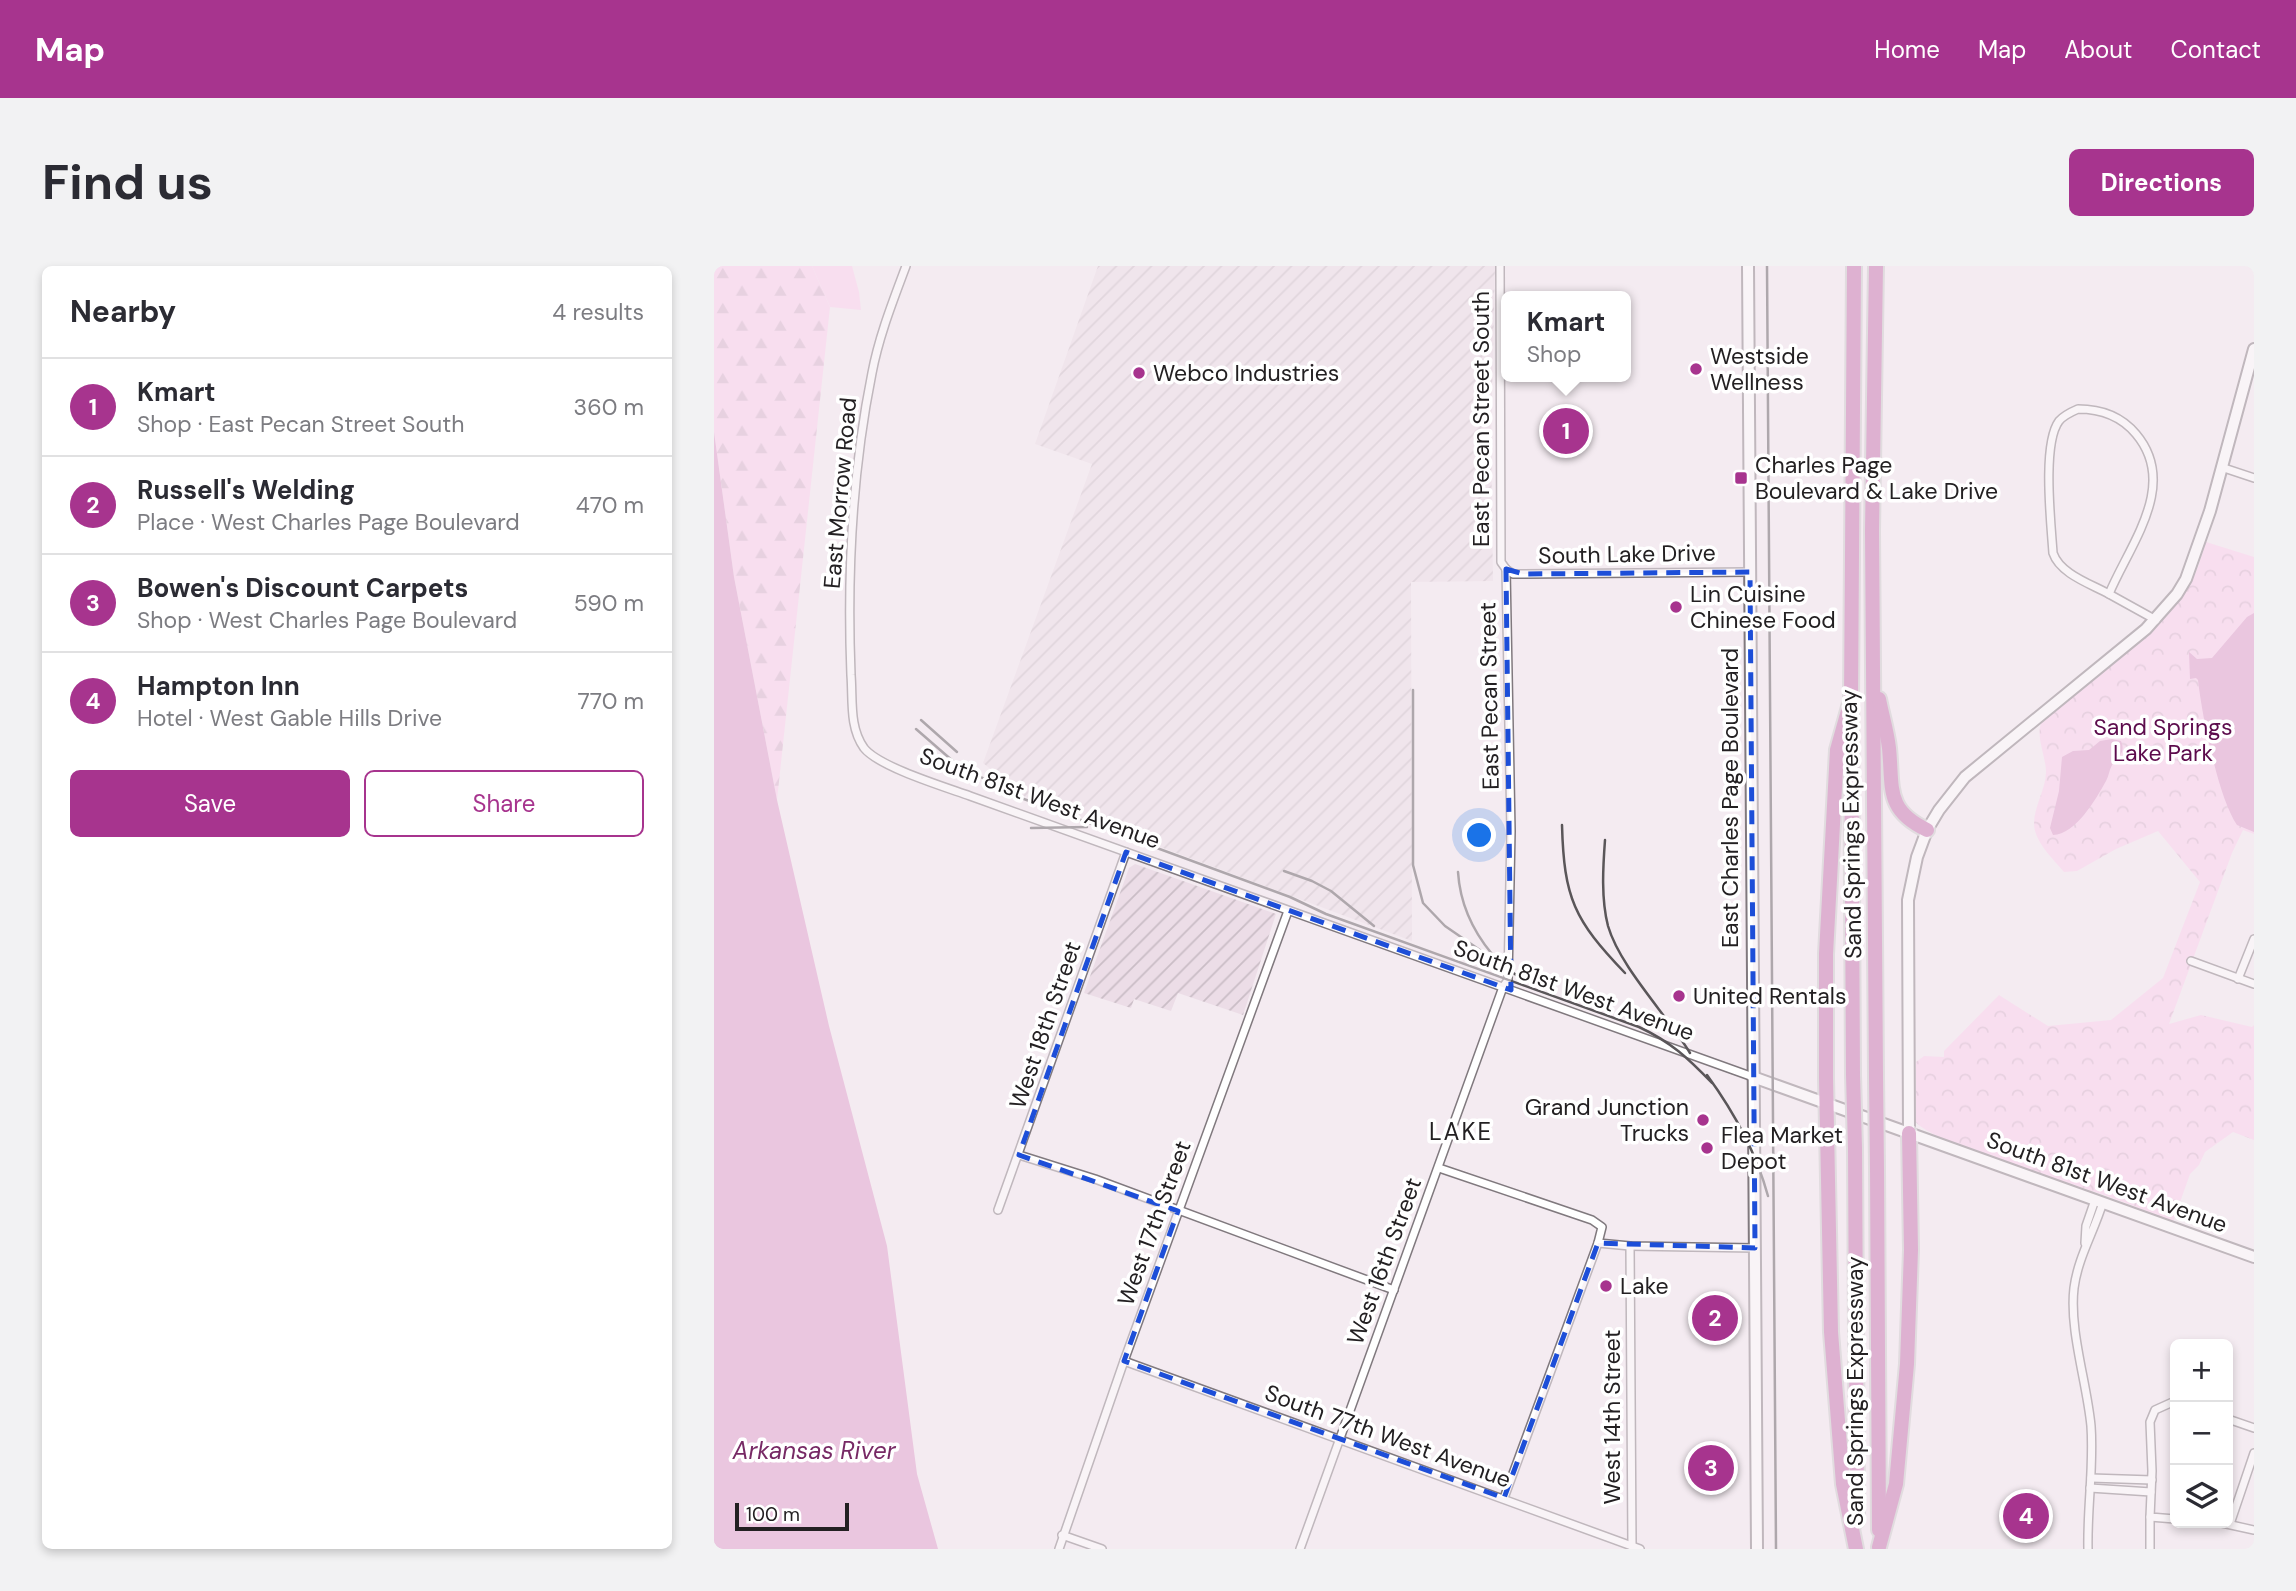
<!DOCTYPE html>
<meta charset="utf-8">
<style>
body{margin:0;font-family:"DM Sans",sans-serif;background:#f2f2f3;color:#2b2b33}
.controls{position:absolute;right:21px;bottom:21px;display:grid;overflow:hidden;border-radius:10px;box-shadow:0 4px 10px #0003}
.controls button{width:63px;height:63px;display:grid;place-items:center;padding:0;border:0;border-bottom:2px solid #e1e1e2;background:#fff;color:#2b2b33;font:35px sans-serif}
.scale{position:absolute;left:21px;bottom:18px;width:114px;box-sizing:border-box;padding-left:7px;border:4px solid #232022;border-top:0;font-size:19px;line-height:24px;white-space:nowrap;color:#232022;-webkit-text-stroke:5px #fff;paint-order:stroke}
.you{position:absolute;left:766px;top:570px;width:24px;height:24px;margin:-18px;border:5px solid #fff;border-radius:50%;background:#1a73e8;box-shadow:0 0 0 10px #1a73e833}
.badge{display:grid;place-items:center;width:46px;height:46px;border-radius:50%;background:#a7348e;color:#fff;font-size:23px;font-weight:700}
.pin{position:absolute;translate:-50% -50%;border:4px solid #fff;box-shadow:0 2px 7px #0006}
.popup{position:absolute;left:787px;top:25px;width:130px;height:91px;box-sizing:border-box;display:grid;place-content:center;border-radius:10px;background:#fff;filter:drop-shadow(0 2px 5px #0005);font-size:23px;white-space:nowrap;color:#7c7c81}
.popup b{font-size:26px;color:#2b2b33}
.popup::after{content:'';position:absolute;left:50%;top:100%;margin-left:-14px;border:14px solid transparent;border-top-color:#fff}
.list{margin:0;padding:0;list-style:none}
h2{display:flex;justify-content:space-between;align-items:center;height:91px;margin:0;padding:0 28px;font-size:30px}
h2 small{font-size:23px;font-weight:400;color:#7c7c81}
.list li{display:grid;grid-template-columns:46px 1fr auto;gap:21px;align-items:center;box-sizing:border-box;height:98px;padding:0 28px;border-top:2px solid #e1e1e2}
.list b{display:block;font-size:26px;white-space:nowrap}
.list p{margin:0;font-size:23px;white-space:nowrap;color:#7c7c81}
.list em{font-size:23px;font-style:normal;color:#7c7c81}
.actions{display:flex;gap:14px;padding:21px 28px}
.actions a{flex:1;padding:16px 0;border:2px solid #a7348e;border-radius:10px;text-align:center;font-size:24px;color:#a7348e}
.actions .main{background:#a7348e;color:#fff}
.icon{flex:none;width:38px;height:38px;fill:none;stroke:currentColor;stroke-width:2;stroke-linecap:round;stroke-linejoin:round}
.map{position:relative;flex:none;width:1540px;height:1283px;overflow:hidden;border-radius:10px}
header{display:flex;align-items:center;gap:42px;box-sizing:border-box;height:98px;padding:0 35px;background:#a7348e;color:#fff}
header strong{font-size:33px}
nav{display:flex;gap:38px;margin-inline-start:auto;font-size:24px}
.intro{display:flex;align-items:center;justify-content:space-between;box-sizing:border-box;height:168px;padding:0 42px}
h1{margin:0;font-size:49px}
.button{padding:18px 32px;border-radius:10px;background:#a7348e;color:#fff;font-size:24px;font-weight:700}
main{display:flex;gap:42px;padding:0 42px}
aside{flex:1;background:#fff;border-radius:10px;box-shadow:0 4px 10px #0003}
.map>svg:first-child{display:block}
</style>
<header>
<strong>Map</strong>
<nav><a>Home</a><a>Map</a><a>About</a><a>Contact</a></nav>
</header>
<div class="intro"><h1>Find us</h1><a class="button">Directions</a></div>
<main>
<aside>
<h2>Nearby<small>4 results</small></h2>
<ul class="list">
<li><span class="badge">1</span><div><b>Kmart</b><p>Shop · East Pecan Street South</p></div><em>360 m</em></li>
<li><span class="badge">2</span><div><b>Russell's Welding</b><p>Place · West Charles Page Boulevard</p></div><em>470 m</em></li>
<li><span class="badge">3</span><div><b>Bowen's Discount Carpets</b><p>Shop · West Charles Page Boulevard</p></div><em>590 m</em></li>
<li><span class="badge">4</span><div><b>Hampton Inn</b><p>Hotel · West Gable Hills Drive</p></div><em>770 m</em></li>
</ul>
<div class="actions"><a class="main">Save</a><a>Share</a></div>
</aside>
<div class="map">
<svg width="1540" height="1283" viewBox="0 0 1540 1283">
<defs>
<pattern id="industrial-furrows" width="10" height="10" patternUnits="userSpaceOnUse" patternTransform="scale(1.75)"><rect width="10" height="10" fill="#ecdde7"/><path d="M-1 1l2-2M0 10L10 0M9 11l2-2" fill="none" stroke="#cabdc6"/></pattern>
<pattern id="forest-firs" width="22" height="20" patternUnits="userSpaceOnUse" patternTransform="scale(1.75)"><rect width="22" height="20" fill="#fccfee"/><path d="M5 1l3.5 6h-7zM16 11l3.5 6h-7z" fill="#d8b1cc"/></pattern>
<pattern id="park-crowns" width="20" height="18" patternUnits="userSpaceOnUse" patternTransform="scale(1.75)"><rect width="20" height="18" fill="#fccfee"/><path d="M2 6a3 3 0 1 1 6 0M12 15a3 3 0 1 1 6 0" fill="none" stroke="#d8b1cc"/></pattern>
</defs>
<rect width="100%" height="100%" fill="#f4ebf1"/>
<g fill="url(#industrial-furrows)">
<polygon points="384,0 781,0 777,175 779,315 697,316 698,675 310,530 269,497 378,198 321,178"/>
<polygon points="421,598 562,648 529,749 464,727 457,745 420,733 417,742 370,727 415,602"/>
</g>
<polygon fill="#fccfee" points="98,0 138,0 145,26 147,44 116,41"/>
<polygon fill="url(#forest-firs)" points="0,0 98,0 116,41 63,534 20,311 0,166"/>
<path fill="url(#park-crowns)" d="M1492 276 1540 291V568L1529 564 1518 587 1455 758 1487 749 1538 761 1540 759V874L1519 866 1491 886 1485 899 1476 908 1459 956C1432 945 1406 934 1378 925 1347 914 1214 876 1200 854V847L1202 846V796L1210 790 1230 791V785L1285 729 1334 760 1397 754 1449 712 1486 616 1444 565 1402 583 1363 605 1350 606C1340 594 1325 580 1321 565 1316 546 1332 525 1332 506 1332 489 1319 466 1330 452 1384 410 1442 371 1479 312 1485 301 1488 287 1492 276Z"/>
<g fill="#dd99c9">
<polygon points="0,166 20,311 63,534 115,760 173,980 203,1208 224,1283 0,1283"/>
<path d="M1540 347V566L1523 559C1504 531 1488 449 1484 414L1482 412 1476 413 1475 386 1483 393 1498 392 1533 351Z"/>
<path d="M1398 473 1407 475C1412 487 1404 491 1398 499 1395 504 1395 510 1392 515 1382 533 1362 568 1339 569L1336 562 1345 525 1348 491 1359 485 1375 484 1386 475Z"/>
</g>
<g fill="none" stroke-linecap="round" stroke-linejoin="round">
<g stroke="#80797e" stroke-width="10">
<g id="street">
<path d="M192 0C179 35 165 70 158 107 138 206 133 309 137 409 139 434 135 461 150 482 165 501 231 521 256 530L1039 811"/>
<polyline points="786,0 787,296 792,303"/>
<path d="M1364 143C1387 143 1407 150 1422 168 1465 219 1416 278 1395 328 1377 318 1346 308 1339 287 1337 257 1328 178 1345 155 1350 149 1357 146 1364 143Z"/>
<polyline points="1507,201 1540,212"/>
<polyline points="792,303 799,308 809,308 1036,306"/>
<polyline points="1395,328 1442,354"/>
<polyline points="1477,695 1540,718"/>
<polyline points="1524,713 1540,673"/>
<polyline points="305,889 381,913 680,1024"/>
<polyline points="725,902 878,954 888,961 884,977 790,1232"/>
<polyline points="284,944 412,586"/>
<polyline points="884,977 916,980 1041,982"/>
<polyline points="1371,977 1372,960 1381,934"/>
<polyline points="916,980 918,1280"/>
<polyline points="410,1095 926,1283"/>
<polyline points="1461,1135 1441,1144 1436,1156 1438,1205 1436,1251 1461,1253"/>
<polyline points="1514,1153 1540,1162"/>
<polyline points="1377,1212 1438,1214"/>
<polyline points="1376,1222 1437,1226"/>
<polyline points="1436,1251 1436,1283"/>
<polyline points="1508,1257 1540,1264"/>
<polyline points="1516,1258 1540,1187"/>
<polyline points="348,1269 388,1283"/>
<polyline points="345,1283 410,1095 574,645"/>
<polyline points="586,1283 789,721 794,714 797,565 792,303"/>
<path d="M1374 1283C1373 1242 1380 1201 1377 1160 1373 1117 1355 1064 1360 1022 1364 991 1380 966 1389 936"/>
</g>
</g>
<g stroke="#80797e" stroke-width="14">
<g id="secondary">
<polyline points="1034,0 1043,1283"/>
<polyline points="1039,811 1540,991"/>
<polyline points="1195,867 1194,634 1203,591 1213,564 1225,544 1251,511 1432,363 1463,328 1472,313 1496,245 1540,83"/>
</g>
</g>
<g stroke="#cac9ca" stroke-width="18">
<g id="highway">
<polyline points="1162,0 1158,265 1162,810"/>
<path d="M1165 433C1168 449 1173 465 1175 482 1179 522 1171 544 1213 564"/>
<polyline points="1137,434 1123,484 1112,688 1112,812 1117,1066 1129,1218 1142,1283"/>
<polyline points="1139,809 1137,434 1140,0"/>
<polyline points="1141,882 1143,1255"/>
<polyline points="1163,902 1165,1264"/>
<polyline points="1165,1281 1182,1218 1193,1098 1197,984 1195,867"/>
</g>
</g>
<use href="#street" stroke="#fff" stroke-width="7"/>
<use href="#secondary" stroke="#fff" stroke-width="10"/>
<use href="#highway" stroke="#c36cac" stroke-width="14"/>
<g stroke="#5a5659" stroke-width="2.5">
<polyline points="1053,0 1062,1283"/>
<polyline points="699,424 699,599 709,637 731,660 808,713"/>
<polyline points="207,454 243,486"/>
<path d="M202 463 240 496 299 529 576 631 612 648 925 761C957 776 974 792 998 817"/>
<path d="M848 559C850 632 860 654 911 707"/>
<polyline points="317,562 373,561"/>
<path d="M891 574C889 601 887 633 894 660 906 701 953 749 976 787"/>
<polyline points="570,605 598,615 617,625 660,660"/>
<path d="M744 606C746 637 758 664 778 688"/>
<path d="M993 809C1020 846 1042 886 1054 930"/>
</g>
<g stroke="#cac9ca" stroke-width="18" stroke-linecap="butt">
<g id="highway-bridge">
<polyline points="1139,809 1141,882"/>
<polyline points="1162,810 1163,902"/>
</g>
</g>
<use href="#highway-bridge" stroke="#c36cac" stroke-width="14"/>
</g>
<path d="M0 0H1540V1283H0ZM792 303 809 308 1036 306 1041 982 884 977 790 1232 410 1095 464 945 305 889 412 586 797 724Z" fill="#f4ebf1" fill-opacity=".55" fill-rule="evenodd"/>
<path fill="none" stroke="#1d4ed8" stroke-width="5" stroke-dasharray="14 9" stroke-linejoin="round" d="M792 303 809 308 1036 306 1041 982 884 977 790 1232 410 1095 464 945 305 889 412 586 797 724Z"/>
<g fill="#a7348e" stroke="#fff" stroke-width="2.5">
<circle cx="982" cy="103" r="7"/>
<circle cx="425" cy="107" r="7"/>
<rect x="1020" y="205" width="14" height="14" rx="3.5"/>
<circle cx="962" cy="341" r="7"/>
<circle cx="965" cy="730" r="7"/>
<circle cx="989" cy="854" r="7"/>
<circle cx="993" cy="882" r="7"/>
<circle cx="892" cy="1020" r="7"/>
</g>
<g text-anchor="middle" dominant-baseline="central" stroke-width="7" stroke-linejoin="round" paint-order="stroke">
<g font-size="23" fill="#232022" stroke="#fff" text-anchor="start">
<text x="996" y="90">Westside<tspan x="996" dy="26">Wellness</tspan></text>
<text x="439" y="107">Webco Industries</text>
<text x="1041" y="199">Charles Page<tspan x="1041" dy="26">Boulevard &amp; Lake Drive</tspan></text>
<text x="976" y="328">Lin Cuisine<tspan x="976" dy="26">Chinese Food</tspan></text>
<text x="979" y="730">United Rentals</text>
<text x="975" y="841" text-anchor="end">Grand Junction<tspan x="975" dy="26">Trucks</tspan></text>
<text x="1007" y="869">Flea Market<tspan x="1007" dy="26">Depot</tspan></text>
<text x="906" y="1020">Lake</text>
</g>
<g font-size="23" fill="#232022" stroke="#fff">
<text transform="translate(767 153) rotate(-90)">East Pecan Street South</text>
<text transform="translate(126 227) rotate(-85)">East Morrow Road</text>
<text transform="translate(913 288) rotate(-1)">South Lake Drive</text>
<text transform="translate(775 430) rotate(-91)">East Pecan Street</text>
<text transform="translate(326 532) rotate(20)">South 81st West Avenue</text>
<text transform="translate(1016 532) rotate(-90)">East Charles Page Boulevard</text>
<text transform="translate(1137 558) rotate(-91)">Sand Springs Expressway</text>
<text transform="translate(860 724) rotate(20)">South 81st West Avenue</text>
<text transform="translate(331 759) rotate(-71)">West 18th Street</text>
<text transform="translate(1393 916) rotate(20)">South 81st West Avenue</text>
<text transform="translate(440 957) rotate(-70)">West 17th Street</text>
<text transform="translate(670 995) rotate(-70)">West 16th Street</text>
<text transform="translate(1141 1125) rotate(-90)">Sand Springs Expressway</text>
<text transform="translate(898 1151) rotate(-90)">West 14th Street</text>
<text transform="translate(674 1170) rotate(20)">South 77th West Avenue</text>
</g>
<g font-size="23" fill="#5c0b4c" stroke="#fff">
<text x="1449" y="461">Sand Springs<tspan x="1449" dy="26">Lake Park</tspan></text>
</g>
<g font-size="24" letter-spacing="2" fill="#232022" stroke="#fff">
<text x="747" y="865">LAKE</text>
</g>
<g font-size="24" font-style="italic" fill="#772965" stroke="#fff">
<text x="100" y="1184">Arkansas River</text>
</g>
</g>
</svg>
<div class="controls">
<button>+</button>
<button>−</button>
<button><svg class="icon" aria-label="layers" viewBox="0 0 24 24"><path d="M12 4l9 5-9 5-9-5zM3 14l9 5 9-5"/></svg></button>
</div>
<div class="scale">100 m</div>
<div class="you"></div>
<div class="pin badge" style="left:852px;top:165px">1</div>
<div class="popup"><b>Kmart</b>Shop</div>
<div class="pin badge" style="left:1001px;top:1052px">2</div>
<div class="pin badge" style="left:997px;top:1202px">3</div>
<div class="pin badge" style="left:1312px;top:1250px">4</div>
</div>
</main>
